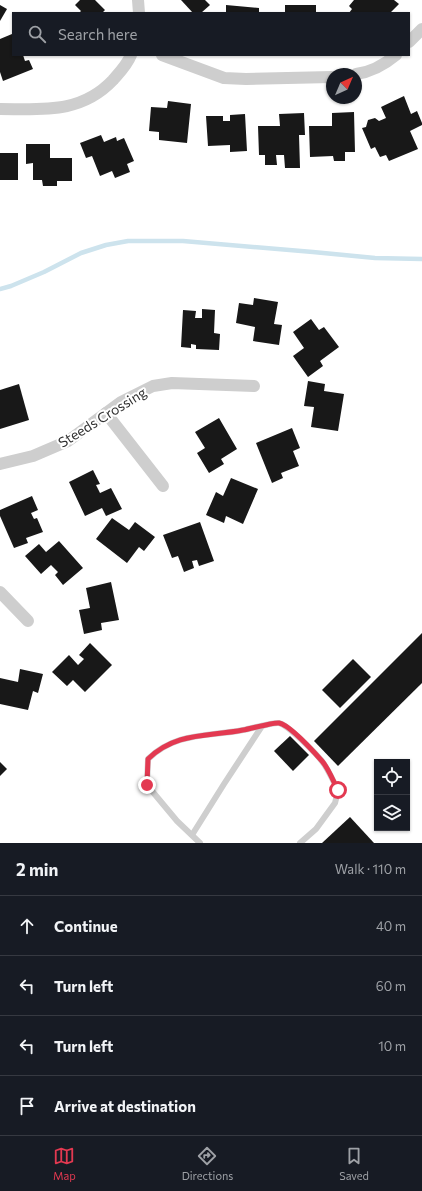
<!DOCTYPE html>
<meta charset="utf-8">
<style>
body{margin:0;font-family:Commissioner,sans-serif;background:#242831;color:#f1f3f6}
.controls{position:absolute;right:12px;bottom:12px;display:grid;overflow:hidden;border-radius:0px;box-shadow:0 1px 3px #0004}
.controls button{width:36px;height:36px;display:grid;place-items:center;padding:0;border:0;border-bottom:1px solid #363941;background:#171b24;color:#f1f3f6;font:20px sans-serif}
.compass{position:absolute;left:326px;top:68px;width:36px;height:36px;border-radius:50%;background:#171b24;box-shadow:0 1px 3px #0004;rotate:44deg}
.stop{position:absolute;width:12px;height:12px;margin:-9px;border:3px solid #e33951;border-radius:50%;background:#fff}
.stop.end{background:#e33951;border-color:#fff;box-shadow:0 1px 4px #0008}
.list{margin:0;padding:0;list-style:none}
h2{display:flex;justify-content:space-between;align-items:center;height:52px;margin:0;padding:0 16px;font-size:17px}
h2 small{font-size:13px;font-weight:400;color:#9ea1a6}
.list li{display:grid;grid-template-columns:26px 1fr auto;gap:12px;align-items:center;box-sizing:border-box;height:60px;padding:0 16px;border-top:1px solid #363941}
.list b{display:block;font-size:15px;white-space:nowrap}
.list em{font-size:13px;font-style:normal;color:#9ea1a6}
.icon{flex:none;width:22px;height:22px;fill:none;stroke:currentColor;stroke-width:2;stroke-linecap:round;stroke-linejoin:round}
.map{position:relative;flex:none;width:422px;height:843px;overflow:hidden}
.search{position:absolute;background:#171b24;box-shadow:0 1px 3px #0004;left:12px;right:12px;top:12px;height:44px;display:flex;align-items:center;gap:10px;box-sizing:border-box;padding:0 14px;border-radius:0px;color:#9ea1a6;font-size:15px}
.sheet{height:292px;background:#171b24}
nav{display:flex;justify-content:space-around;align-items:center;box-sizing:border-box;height:56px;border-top:1px solid #363941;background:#171b24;font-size:11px;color:#9ea1a6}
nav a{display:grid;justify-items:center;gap:2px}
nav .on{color:#e33951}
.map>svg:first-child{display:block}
</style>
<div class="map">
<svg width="422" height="843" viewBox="0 0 422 843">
<rect width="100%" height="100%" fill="#fff"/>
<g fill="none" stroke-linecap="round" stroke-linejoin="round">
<polyline stroke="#cde3ed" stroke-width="4.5" points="0,289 11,286 44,272 81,253 106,245 128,241 183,241 313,252 375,258 422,259"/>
</g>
<g fill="#181818">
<polygon points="80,0 95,0 105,10 102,13 79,13 81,11 75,5"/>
<polygon points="181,0 205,0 210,5 201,13 193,13"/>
<polygon points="354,0 394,0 399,4 390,13 349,13 352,9 349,6"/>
<polygon points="0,5 7,9 0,21"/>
<polygon points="226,5 259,8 259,13 226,13"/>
<rect x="285" y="5" width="31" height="8"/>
<polygon points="12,34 13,55 23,55 25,61 29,60 33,69 3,81 0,72 0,39"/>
<polygon points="404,96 411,114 417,111 422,123 422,125 410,131 418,149 389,161 386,155 380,157 375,147 371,149 362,128 366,127 368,120 375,118 379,121 386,118 381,107"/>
<polygon points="168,101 191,104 187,143 159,140 159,132 149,131 151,107 167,108"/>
<polygon points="354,112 355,152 345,152 345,161 334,161 333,156 310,157 309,126 332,126 332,113"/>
<polygon points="304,113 305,135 299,135 300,168 285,168 284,155 276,155 277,165 265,165 265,155 259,155 258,126 280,126 279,114"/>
<polygon points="245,114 247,151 230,152 230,145 208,146 206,116 223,116 223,121 230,121 230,115"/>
<polygon points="101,135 104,142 116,137 117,141 124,138 134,161 127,164 130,172 115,178 112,171 100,176 92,156 86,158 80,143"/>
<polygon points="26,144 50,144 50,158 72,158 72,181 57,181 57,186 43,186 42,180 33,180 33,163 26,164"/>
<rect x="0" y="153" width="18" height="27"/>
<polygon points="254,298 278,302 274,324 282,325 279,345 253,341 255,327 236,323 239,303 253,305"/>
<polygon points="202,309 215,310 214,333 220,334 219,350 196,349 196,345 191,344 191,348 181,347 183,310 196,311 195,318 202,318"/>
<polygon points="311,319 319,330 324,327 339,347 320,361 323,366 308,377 293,356 304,348 293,332"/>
<polygon points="308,381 325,384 324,391 344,394 338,431 311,427 314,407 304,406"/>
<polygon points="19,384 29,420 0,429 0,390"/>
<polygon points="219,418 237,449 221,459 224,464 209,473 197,453 205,448 195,432"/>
<polygon points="292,428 300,448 293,451 299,466 281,473 283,478 272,483 256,443"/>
<polygon points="93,470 100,484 96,485 100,493 111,488 122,509 106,516 102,508 85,516 69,482"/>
<polygon points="231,478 258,489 243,524 226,516 224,523 206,515 216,492 223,496"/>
<polygon points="32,496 38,510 31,513 34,519 37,518 43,532 26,538 28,543 14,548 0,516 0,510"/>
<polygon points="112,518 129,530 135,522 155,537 144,551 139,547 127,563 96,539"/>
<polygon points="200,522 214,561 199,566 197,560 192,561 194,568 184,572 178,556 172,558 163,535"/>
<polygon points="59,541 83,568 63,585 55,575 58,572 51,565 41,574 25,556 39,544 46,552"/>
<polygon points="111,582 119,620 101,623 102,630 84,634 79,610 90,608 86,588"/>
<polygon points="422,633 422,683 338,766 314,741"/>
<polygon points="90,643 112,665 85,692 73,680 67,686 52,672 69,655 78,665 84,659 79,655"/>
<polygon points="353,659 371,677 340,708 322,690"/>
<polygon points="20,669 43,674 38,693 33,691 28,710 0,704 0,678 18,682"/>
<polygon points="290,736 309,755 293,771 274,751"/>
<polygon points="0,762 7,769 0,776"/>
<polygon points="350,817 374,843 322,843"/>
</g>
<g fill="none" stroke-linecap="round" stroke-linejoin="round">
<g stroke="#cecece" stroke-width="6">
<polyline points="192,835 224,784 262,726"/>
<path d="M200 843 177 821 147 785 148 759C176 732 207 737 243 730 250 729 274 722 279 723 288 725 318 755 324 764 329 772 334 782 338 791L335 803 316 829 300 843"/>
</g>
<g stroke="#cecece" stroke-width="12">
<polyline points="138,0 139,13"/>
<polyline points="409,42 422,29"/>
<polyline points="162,55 224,78 246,79 332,77"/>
<path d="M356 74C372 72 384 65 396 55"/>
<path d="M0 109C42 109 81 114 113 80 120 72 127 65 131 55"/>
<polyline points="106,413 163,486"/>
<polyline points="0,464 33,456 68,441 121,402 153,386 172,383 254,386"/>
<polyline points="0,592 28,621"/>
</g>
</g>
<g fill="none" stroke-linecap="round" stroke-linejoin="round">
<path stroke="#e33951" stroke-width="5" d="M147 785 148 759C176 732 207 737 243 730 250 729 274 722 279 723 290 725 314 752 322 761 329 769 333 781 338 790"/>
</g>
<g text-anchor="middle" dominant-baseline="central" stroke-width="4" stroke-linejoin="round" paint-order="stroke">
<g font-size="14" fill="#313131" stroke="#fff">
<text transform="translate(102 417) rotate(-32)">Steeds Crossing</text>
</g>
</g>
</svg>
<div class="controls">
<button><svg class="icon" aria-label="locate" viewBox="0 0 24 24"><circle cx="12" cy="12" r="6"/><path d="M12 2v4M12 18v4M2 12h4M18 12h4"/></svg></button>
<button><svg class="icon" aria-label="layers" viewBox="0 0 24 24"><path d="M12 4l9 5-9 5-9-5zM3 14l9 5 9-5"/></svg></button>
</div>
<svg class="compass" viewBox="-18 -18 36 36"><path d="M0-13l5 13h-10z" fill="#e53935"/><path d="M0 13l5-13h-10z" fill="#9ea1a6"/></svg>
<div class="stop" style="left:338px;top:790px"></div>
<div class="stop end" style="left:147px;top:785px"></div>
<div class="search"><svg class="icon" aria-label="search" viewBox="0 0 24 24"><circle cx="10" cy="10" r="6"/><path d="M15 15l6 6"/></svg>Search here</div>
</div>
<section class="sheet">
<h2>2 min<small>Walk · 110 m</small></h2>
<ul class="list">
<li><svg class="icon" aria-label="ahead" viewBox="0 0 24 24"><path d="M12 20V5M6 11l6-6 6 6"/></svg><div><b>Continue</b></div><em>40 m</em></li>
<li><svg class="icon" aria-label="left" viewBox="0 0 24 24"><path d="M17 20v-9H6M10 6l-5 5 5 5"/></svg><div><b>Turn left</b></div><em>60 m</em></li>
<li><svg class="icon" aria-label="left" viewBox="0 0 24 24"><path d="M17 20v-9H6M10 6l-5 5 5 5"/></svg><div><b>Turn left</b></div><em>10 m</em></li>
<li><svg class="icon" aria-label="arrive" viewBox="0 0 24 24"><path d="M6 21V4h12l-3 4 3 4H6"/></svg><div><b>Arrive at destination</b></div></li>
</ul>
</section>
<nav>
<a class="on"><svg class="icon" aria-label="map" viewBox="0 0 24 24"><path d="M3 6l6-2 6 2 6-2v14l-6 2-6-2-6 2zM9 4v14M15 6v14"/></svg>Map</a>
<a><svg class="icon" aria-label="directions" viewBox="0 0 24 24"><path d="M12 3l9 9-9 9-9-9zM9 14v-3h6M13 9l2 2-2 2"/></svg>Directions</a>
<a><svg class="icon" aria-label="saved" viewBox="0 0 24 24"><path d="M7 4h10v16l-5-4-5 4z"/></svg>Saved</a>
</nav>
